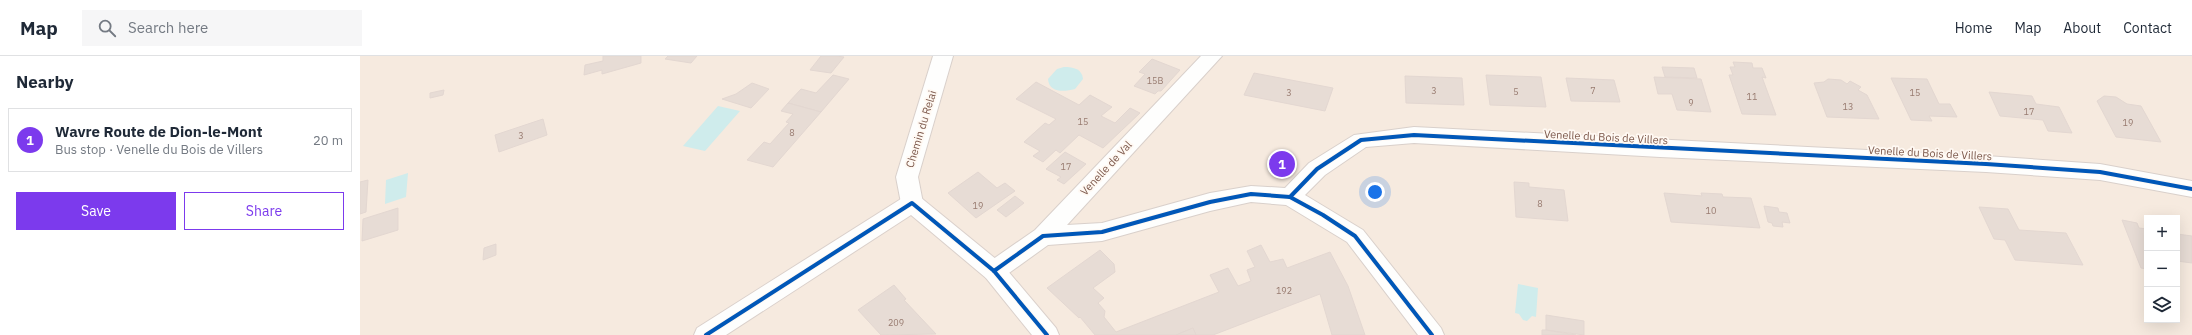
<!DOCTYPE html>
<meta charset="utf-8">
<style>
body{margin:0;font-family:"IBM Plex Sans",sans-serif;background:#f6f6f7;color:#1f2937}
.controls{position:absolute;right:12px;bottom:12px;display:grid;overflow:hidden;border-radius:0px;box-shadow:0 4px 16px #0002}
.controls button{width:36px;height:36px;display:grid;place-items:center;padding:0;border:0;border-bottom:1px solid #e0e1e3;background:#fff;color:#1f2937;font:20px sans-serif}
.you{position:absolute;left:1015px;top:136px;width:14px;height:14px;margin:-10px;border:3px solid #fff;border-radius:50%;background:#1a73e8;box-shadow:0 0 0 6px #1a73e833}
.badge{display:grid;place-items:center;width:26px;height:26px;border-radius:50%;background:#7c3aed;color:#fff;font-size:13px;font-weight:700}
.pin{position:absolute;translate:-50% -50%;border:2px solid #fff;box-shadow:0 1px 4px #0006}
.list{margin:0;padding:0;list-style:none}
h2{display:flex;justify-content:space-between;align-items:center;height:52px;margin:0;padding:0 16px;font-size:17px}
h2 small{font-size:13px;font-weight:400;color:#747a83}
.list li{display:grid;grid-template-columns:26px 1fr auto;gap:12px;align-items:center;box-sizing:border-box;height:64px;margin:0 8px 8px;padding:0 8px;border:1px solid #e0e1e3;border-radius:0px}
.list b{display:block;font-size:15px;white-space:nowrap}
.list p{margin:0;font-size:13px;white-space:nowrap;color:#747a83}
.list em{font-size:13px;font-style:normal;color:#747a83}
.actions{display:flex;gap:8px;padding:12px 16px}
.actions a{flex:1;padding:9px 0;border:1px solid #7c3aed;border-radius:0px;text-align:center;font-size:14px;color:#7c3aed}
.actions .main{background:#7c3aed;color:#fff}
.icon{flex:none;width:22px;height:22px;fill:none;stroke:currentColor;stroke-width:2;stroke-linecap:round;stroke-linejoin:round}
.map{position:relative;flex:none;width:1832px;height:279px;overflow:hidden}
header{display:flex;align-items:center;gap:24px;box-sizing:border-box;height:56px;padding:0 20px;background:#fff;border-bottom:1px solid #e0e1e3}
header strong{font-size:19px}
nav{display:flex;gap:22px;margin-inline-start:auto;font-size:14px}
.search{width:280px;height:36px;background:#f6f6f7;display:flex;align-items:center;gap:10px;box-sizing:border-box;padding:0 14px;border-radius:0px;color:#747a83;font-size:15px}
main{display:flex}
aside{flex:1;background:#fff}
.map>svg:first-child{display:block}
</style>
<header>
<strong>Map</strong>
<div class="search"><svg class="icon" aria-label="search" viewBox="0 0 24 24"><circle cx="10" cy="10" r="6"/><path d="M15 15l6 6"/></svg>Search here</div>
<nav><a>Home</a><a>Map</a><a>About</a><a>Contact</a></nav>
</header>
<main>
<aside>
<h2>Nearby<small></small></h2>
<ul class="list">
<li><span class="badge">1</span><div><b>Wavre Route de Dion-le-Mont</b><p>Bus stop · Venelle du Bois de Villers</p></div><em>20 m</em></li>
</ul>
<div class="actions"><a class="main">Save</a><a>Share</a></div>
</aside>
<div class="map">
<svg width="1832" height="279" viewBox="0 0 1832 279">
<rect width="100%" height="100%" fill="#faf5ef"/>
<path fill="#f6eadf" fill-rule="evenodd" d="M0 0H1832V279H0ZM1787 162H1817V264H1787Z"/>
<g fill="#cfecec">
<path d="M704 11C714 11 722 13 723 23L715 33C704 36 689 37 688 23L697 13Z"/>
<polygon points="358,50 380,55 345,95 323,90"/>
<polygon points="48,117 46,141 25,148 26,124"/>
<polygon points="1158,228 1178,232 1176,261 1172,260 1167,265 1163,264 1159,258 1155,257"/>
</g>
<g fill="#e7dcd5" stroke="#e3d7d1">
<polygon points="243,0 281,0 281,7 242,18 242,14 224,19 225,9 243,5"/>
<polygon points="308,0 337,0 331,7 305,3"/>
<polygon points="461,0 476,0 484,1 471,17 450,14"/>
<polygon points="792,3 820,14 801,35 798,35 795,38 774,30 785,18 779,16"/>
<polygon points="1373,6 1392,7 1393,12 1402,12 1406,22 1402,21 1416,59 1382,58 1369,19 1373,19 1370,11 1375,11"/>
<polygon points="1302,11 1334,12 1337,22 1305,21"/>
<polygon points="894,17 973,32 965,55 884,39"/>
<polygon points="473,19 489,23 461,56 428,47 441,33 456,37"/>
<polygon points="1126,19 1181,21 1186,51 1130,49"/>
<polygon points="1045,20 1102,22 1104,49 1046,47"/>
<polygon points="1294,21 1341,23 1351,56 1317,54 1312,38 1298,38"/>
<polygon points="1206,22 1254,24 1260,46 1211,45"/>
<polygon points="1531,22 1567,23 1579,48 1590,48 1597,61 1569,60 1572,65 1551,64"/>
<polygon points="1468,23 1481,24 1487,28 1490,25 1501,31 1498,34 1507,39 1519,63 1467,61 1454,27 1464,26"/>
<polygon points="676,26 719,49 730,39 752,51 741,60 755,67 770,52 780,57 743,92 719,79 700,97 696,94 683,106 673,100 680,95 664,86 685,67 689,69 696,63 656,43"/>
<polygon points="392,27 409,33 391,52 362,43 376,38"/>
<polygon points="84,34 83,39 70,42 70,37"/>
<polygon points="1629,36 1672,40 1676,48 1699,51 1712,77 1688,75 1683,64 1640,60"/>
<polygon points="1744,40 1756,41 1767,48 1781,50 1801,86 1756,81 1737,45"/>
<polygon points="428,47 461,56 413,111 387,104 404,86 410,88 429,67 426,66 433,58 421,55"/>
<polygon points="183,63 187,79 139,96 135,79"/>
<polygon points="705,96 726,108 704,128 697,124 701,121 686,113"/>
<polygon points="618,116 637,132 645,127 655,135 616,162 588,137"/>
<polygon points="8,124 6,156 0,158 0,126"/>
<polygon points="1154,126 1169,127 1169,131 1204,134 1208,165 1156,161"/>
<polygon points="1304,137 1342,140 1341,137 1362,138 1363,141 1391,142 1400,172 1311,166"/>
<polygon points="655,140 664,147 646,161 637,154"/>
<polygon points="1404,150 1418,152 1419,156 1427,157 1430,167 1422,166 1423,171 1413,170 1412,167 1408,166"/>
<polygon points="1619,151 1648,153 1659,174 1706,177 1723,209 1655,204 1645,184 1634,183"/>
<polygon points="38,152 38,174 2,185 3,163"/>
<polygon points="1762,164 1777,167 1779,172 1787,173 1787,213 1781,212"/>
<polygon points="1817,178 1832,180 1832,207 1817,205"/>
<polygon points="136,188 136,199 123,204 124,192"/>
<polygon points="901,189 910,206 923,203 927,212 970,196 988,230 1005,279 972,279 960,238 853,279 836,279 833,272 816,279 735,279 720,261 719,262 687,232 740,194 754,208 755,216 733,232 744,242 738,247 745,255 744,261 756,276 859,236 850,219 868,212 878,230 891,225 887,214 895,211 887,195"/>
<polygon points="534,229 546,243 544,244 576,278 521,279 498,254"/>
<polygon points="1186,259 1224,265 1224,279 1186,274"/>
<polygon points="833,272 836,279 816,279"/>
<polygon points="1182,274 1186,274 1216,279 1182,279"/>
</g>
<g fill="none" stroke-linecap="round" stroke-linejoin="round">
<g stroke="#d9d0cb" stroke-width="2">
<g id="street">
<polygon points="573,0 593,0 558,121 563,147 560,153 552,156 544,153 541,147 536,121"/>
<polygon points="841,0 862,0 707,169 742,167 850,137 891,130 925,132 949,107 994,79 1054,71 1626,100 1740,108 1832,125 1832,141 1740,124 1626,116 1300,101 1054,87 1006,91 965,119 945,139 1003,174 1081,272 1084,279 1058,279 987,186 926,149 891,146 850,155 742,185 688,189 642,222 634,225 626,222 622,215 626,208 675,174"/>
</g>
</g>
<g stroke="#dad0cb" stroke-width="2">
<polygon id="secondary" points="552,138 560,141 642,208 696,272 699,279 672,279 626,222 551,159 366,279 334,279 337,272 544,141"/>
</g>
<use href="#street" fill="#fefefd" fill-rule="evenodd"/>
<use href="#secondary" fill="#fefefd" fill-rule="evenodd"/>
<g stroke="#fff9f3" stroke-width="6">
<g id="cycleway">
<polyline points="930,141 957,113 1001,84 1054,79 1626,108 1740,116 1832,133"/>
<polyline points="634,215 683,180 742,176 850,146 891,138 930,141 963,159 995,180 1072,279"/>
<polyline points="346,279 552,147 634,215 687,279"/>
</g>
</g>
<use href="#cycleway" stroke="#0057b8" stroke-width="4"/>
</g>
<g text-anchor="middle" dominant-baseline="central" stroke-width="3.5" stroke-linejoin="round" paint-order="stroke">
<g font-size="9" fill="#987b70">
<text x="795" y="24">15B</text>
<text x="1074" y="34">3</text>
<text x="1233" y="34">7</text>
<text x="1156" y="35">5</text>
<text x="929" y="36">3</text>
<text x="1555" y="36">15</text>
<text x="1392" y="40">11</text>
<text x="1331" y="46">9</text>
<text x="1488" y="50">13</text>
<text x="1669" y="55">17</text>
<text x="723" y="65">15</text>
<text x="1768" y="66">19</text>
<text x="432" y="76">8</text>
<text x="161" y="79">3</text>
<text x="706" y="110">17</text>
<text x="1180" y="147">8</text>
<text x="618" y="149">19</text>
<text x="1351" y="154">10</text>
<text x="924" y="234">192</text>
<text x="536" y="266">209</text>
</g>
<g font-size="11" fill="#7c584b" stroke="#fff9f3">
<text transform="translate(561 73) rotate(-73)">Chemin du Relai</text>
<text transform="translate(1246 81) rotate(3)">Venelle du Bois de Villers</text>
<text transform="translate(1570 97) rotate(3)">Venelle du Bois de Villers</text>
<text transform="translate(746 112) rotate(-47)">Venelle de Val</text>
</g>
</g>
</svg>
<div class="controls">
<button>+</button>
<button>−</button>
<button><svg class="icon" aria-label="layers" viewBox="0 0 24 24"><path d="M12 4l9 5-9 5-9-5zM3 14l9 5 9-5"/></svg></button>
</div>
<div class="you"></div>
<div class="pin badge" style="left:922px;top:108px">1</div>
</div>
</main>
